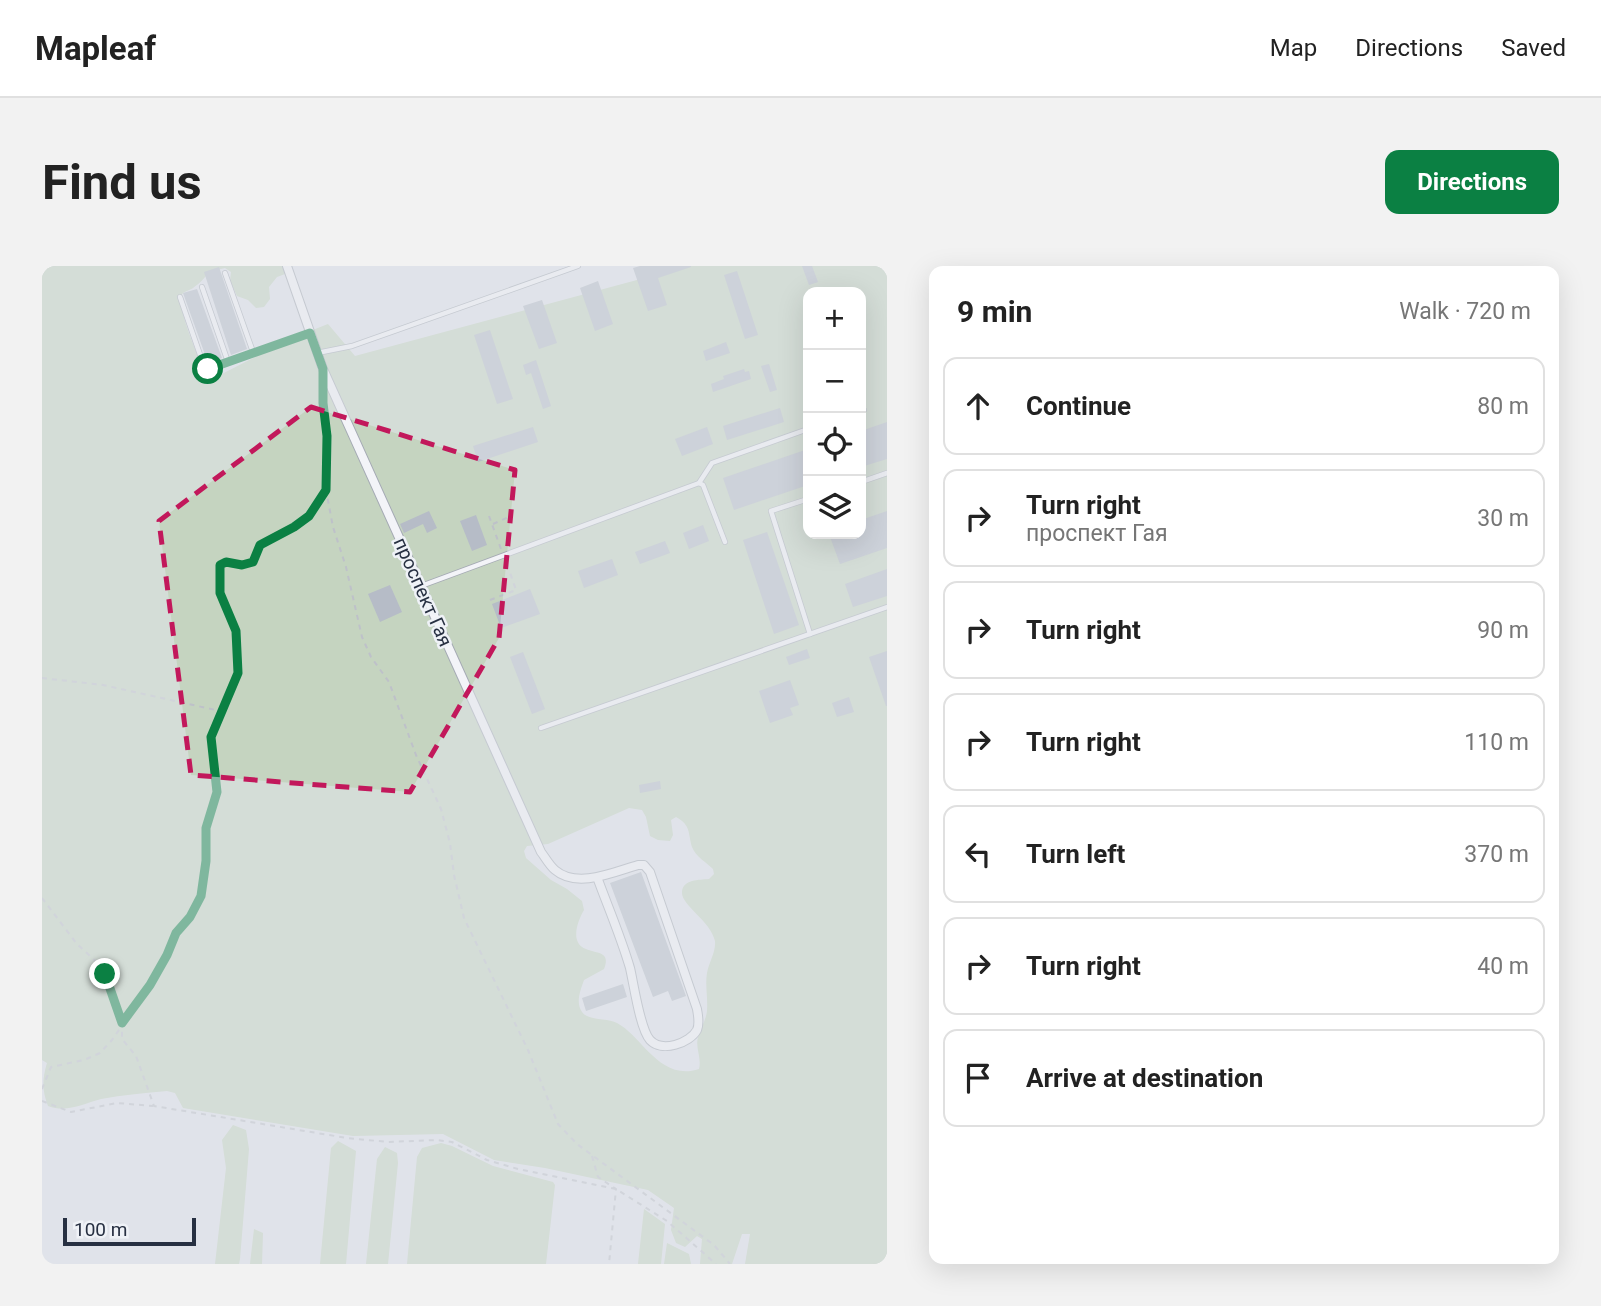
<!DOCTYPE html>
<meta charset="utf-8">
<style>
body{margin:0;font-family:Roboto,sans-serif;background:#f2f2f2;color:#222}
.controls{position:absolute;right:21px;top:21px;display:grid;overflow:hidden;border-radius:14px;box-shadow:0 7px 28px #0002}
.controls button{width:63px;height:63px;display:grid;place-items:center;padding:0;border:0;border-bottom:2px solid #e0e0e0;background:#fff;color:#222;font:35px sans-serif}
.scale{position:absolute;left:21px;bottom:18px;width:133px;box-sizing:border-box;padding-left:7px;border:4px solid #273042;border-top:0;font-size:19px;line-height:24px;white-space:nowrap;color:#273042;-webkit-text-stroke:5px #eff2f7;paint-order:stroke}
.stop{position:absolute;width:21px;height:21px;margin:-16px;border:5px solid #0b8043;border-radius:50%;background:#fff}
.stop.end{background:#0b8043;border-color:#fff;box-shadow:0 2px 7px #0008}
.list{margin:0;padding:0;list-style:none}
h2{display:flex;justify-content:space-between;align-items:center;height:91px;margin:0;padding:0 28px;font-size:30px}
h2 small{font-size:23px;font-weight:400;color:#767676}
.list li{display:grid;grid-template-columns:46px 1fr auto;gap:21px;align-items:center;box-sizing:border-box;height:98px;margin:0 14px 14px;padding:0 14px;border:2px solid #e0e0e0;border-radius:14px}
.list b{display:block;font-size:26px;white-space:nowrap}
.list p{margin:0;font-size:23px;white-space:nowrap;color:#767676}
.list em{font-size:23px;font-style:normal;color:#767676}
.icon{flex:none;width:38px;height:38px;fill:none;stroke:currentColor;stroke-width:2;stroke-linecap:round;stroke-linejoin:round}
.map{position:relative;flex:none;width:845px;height:998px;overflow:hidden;border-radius:14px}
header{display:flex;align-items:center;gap:42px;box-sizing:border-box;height:98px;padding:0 35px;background:#fff;border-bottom:2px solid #e0e0e0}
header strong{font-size:33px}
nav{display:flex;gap:38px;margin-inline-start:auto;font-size:24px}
.intro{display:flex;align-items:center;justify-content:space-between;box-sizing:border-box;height:168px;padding:0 42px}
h1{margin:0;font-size:49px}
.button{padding:18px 32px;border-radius:14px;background:#0b8043;color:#fff;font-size:24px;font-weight:700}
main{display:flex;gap:42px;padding:0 42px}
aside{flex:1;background:#fff;border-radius:14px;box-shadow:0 7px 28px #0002}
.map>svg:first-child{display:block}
</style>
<header>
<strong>Mapleaf</strong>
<nav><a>Map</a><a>Directions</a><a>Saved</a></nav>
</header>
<div class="intro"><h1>Find us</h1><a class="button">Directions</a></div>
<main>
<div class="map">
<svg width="845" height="998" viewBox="0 0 845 998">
<rect width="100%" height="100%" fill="#e0e3ea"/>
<g fill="#c5d4c0" fill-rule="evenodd">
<path d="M0 0H242L243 8 235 11 227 21 228 33 222 41 214 42 206 34 195 30 188 15 189 6 183 2C159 8 168 10 151 22 150 23 142 26 141 27 132 38 158 94 163 107L178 109 248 73 286 58 313 90 647 0H845V998H703L708 968H700L690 998H658L660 973 655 970 643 981 634 977 629 964 632 942 606 924 503 902 452 894 401 868 311 870 141 842 133 827 125 825C103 827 81 829 59 833 40 838 25 847 6 840 0 824 0 814 5 797L0 794ZM766 26H819V268H766ZM587 542 600 544 604 551 608 570 616 574 628 575 631 569 629 554 634 551C649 559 646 567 650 581 654 591 664 596 671 603L672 608 667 613C657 614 641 613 640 626 639 639 669 655 673 675 674 686 667 696 665 707 663 719 666 732 665 745 664 755 658 762 656 771 653 782 660 792 657 803 618 816 600 770 575 757 566 752 546 755 540 746 533 736 539 723 542 714L562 703C569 685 555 688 544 683 527 677 536 654 542 644L540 635 525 623 509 614 484 592 482 585 485 580 506 578Z"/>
<polygon points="191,859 204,864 207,883 198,993 197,998 173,998 184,902 180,874"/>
<polygon points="296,875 314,885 304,998 278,998 289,882"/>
<polygon points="399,877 410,880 451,900 511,916 513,919 504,998 365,998 375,891 380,882"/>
<polygon points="343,881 355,887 356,897 346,998 324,998 335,893"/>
<polygon points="602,943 623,958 619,998 596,998"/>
<polygon points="212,963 221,967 220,998 208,998"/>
<polygon points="625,977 647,988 649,998 622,998"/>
</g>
<g fill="#b6bcc7">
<polygon points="598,0 649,0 649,1 616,12 625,39 606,45 591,2"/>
<polygon points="760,0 770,0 776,16 767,19"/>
<polygon points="177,1 205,83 189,89 162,6"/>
<polygon points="695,5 716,69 703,73 682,9"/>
<polygon points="556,15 571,58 553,65 538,22"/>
<polygon points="155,23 180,92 166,97 141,27"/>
<polygon points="500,34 515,77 497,83 481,40"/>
<polygon points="448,64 471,133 455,138 432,69"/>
<polygon points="684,76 688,87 664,95 661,85"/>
<polygon points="494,94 509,140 501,143 489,107 484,109 481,99"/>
<polygon points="727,98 735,124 728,126 719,100"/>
<polygon points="702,103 703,106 707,105 709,113 671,126 669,118 682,113 681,110"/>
<polygon points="738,142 742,156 685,174 681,160"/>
<polygon points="845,156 845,193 819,201 819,165"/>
<polygon points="491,161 496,176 436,196 431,180"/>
<polygon points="665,161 671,178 640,190 633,173"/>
<polygon points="766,183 766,219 692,244 681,212"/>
<polygon points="387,245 395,262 385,267 381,258 362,267 358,258"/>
<polygon points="845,245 845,282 798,298 787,268 819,268 819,254"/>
<polygon points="434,249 445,279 430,285 418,255"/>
<polygon points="661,259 667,275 647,283 641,267"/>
<polygon points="725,266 757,359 732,368 701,274"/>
<polygon points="623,275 628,287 598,298 593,286"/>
<polygon points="570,293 576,309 542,322 536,305"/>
<polygon points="845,303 845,330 811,341 803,318"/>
<polygon points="348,319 360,346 338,356 326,328"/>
<polygon points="488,323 498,348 459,362 450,338"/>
<polygon points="765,383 768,392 747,399 744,391"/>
<polygon points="845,385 845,440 844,440 827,391"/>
<polygon points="481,386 503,443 490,448 468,391"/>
<polygon points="748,414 757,439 748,442 751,449 728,457 717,425"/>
<polygon points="807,431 812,446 795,451 790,437"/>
<polygon points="618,515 619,523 598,527 597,519"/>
<polygon points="599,606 644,730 630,735 626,725 611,731 568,617"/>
<polygon points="581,718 585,731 544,745 540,732"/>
</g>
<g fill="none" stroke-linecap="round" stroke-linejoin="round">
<g stroke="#a5aab4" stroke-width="6">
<g id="lane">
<polyline points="183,7 211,86 268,67"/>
<polyline points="160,21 186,96"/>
<polyline points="138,31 163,103 211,86"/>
<polyline points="275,87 310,80 536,0"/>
<polyline points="819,145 822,144"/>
<polyline points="819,216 845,207"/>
<polyline points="657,217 661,219 683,276"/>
<polyline points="766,233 729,245 768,368"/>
<polyline points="379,320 657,217 670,197 766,163"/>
<polyline points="499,462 845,341"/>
</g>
</g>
<g stroke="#a5aab4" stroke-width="10">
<path id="street" d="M245 0 281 103 499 586C503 591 507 599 513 604 535 623 572 606 596 599H602L608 606 655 743C656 750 658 757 655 764 648 777 620 787 608 774 598 763 592 719 588 702 579 671 566 641 555 611"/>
</g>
<g stroke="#bec1c9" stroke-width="2" stroke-dasharray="5 5" stroke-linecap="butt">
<polyline points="281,123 285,170 284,224 291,261 304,301 320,371 329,391 347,416 374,489 399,543 408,577 412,609 422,652 486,784 516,858 535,878 672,979 688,998"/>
<polyline points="447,250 459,283"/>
<polyline points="451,258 469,250"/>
<polyline points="448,334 474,324 464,295"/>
<polyline points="0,412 61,419 178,445"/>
<polyline points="0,632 35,678 59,700 63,708 80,757 80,773 94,790 112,840 305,872 346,876 395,874 410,876 445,894 476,903 574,923 625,955 674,998"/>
<polyline points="0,823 9,801 42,794 58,787 70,774 108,719 125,689 134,667 148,651 159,630 164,595 164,562 175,526 169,471 196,406 194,365 178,327 178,299 184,296 200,299 211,296 217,279 252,261 267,250 284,225"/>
<polyline points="0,835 29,846 75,837 111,840"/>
<polyline points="550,890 556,911 574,923 567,998"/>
</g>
<use href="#lane" stroke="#f3f4f8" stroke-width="4.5"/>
<use href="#street" stroke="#f3f4f8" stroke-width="8"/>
</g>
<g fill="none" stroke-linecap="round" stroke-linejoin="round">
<polyline stroke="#0b8043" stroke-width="9" points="63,708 80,757 108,719 125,689 134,667 148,651 159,630 164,595 164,562 175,526 169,471 196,407 194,365 178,327 178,299 184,296 200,299 211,296 218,279 252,261 267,250 284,224 285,170 281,137 281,103 268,67 166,103"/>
</g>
<path d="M0 0H845V998H0ZM269 141 473 204 457 372 368 526 149 509 117 255Z" fill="#e0e3ea" fill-opacity=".55" fill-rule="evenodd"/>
<path fill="none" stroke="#c2185b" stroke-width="5" stroke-dasharray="14 9" stroke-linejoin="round" d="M269 141 473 204 457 372 368 526 149 509 117 255Z"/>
<g text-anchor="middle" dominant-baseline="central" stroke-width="5" stroke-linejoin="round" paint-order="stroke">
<g font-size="19" fill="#273042" stroke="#eff2f7">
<text transform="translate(381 326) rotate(66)">проспект Гая</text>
</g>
</g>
</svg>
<div class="controls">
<button>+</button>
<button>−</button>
<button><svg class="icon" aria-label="locate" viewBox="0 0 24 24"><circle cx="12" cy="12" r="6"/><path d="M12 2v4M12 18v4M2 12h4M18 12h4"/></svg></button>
<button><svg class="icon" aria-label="layers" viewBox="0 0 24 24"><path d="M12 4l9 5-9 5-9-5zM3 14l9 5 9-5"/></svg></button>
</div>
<div class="scale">100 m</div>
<div class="stop" style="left:166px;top:103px"></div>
<div class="stop end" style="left:63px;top:708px"></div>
</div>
<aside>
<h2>9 min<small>Walk · 720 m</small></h2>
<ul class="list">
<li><svg class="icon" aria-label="ahead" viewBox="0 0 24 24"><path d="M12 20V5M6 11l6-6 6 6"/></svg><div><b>Continue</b></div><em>80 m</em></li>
<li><svg class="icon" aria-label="right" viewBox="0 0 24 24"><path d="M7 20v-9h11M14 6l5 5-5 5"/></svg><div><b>Turn right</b><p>проспект Гая</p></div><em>30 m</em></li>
<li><svg class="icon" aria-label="right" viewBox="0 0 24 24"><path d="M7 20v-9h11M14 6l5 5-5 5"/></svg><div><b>Turn right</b></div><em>90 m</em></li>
<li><svg class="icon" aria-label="right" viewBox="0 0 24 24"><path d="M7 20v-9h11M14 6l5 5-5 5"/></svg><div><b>Turn right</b></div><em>110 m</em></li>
<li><svg class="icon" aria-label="left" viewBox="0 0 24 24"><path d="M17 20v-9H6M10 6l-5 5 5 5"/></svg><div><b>Turn left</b></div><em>370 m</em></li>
<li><svg class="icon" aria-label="right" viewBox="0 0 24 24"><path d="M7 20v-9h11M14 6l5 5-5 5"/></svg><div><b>Turn right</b></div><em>40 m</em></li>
<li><svg class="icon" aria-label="arrive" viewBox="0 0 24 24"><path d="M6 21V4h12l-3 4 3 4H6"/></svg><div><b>Arrive at destination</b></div></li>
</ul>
</aside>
</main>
